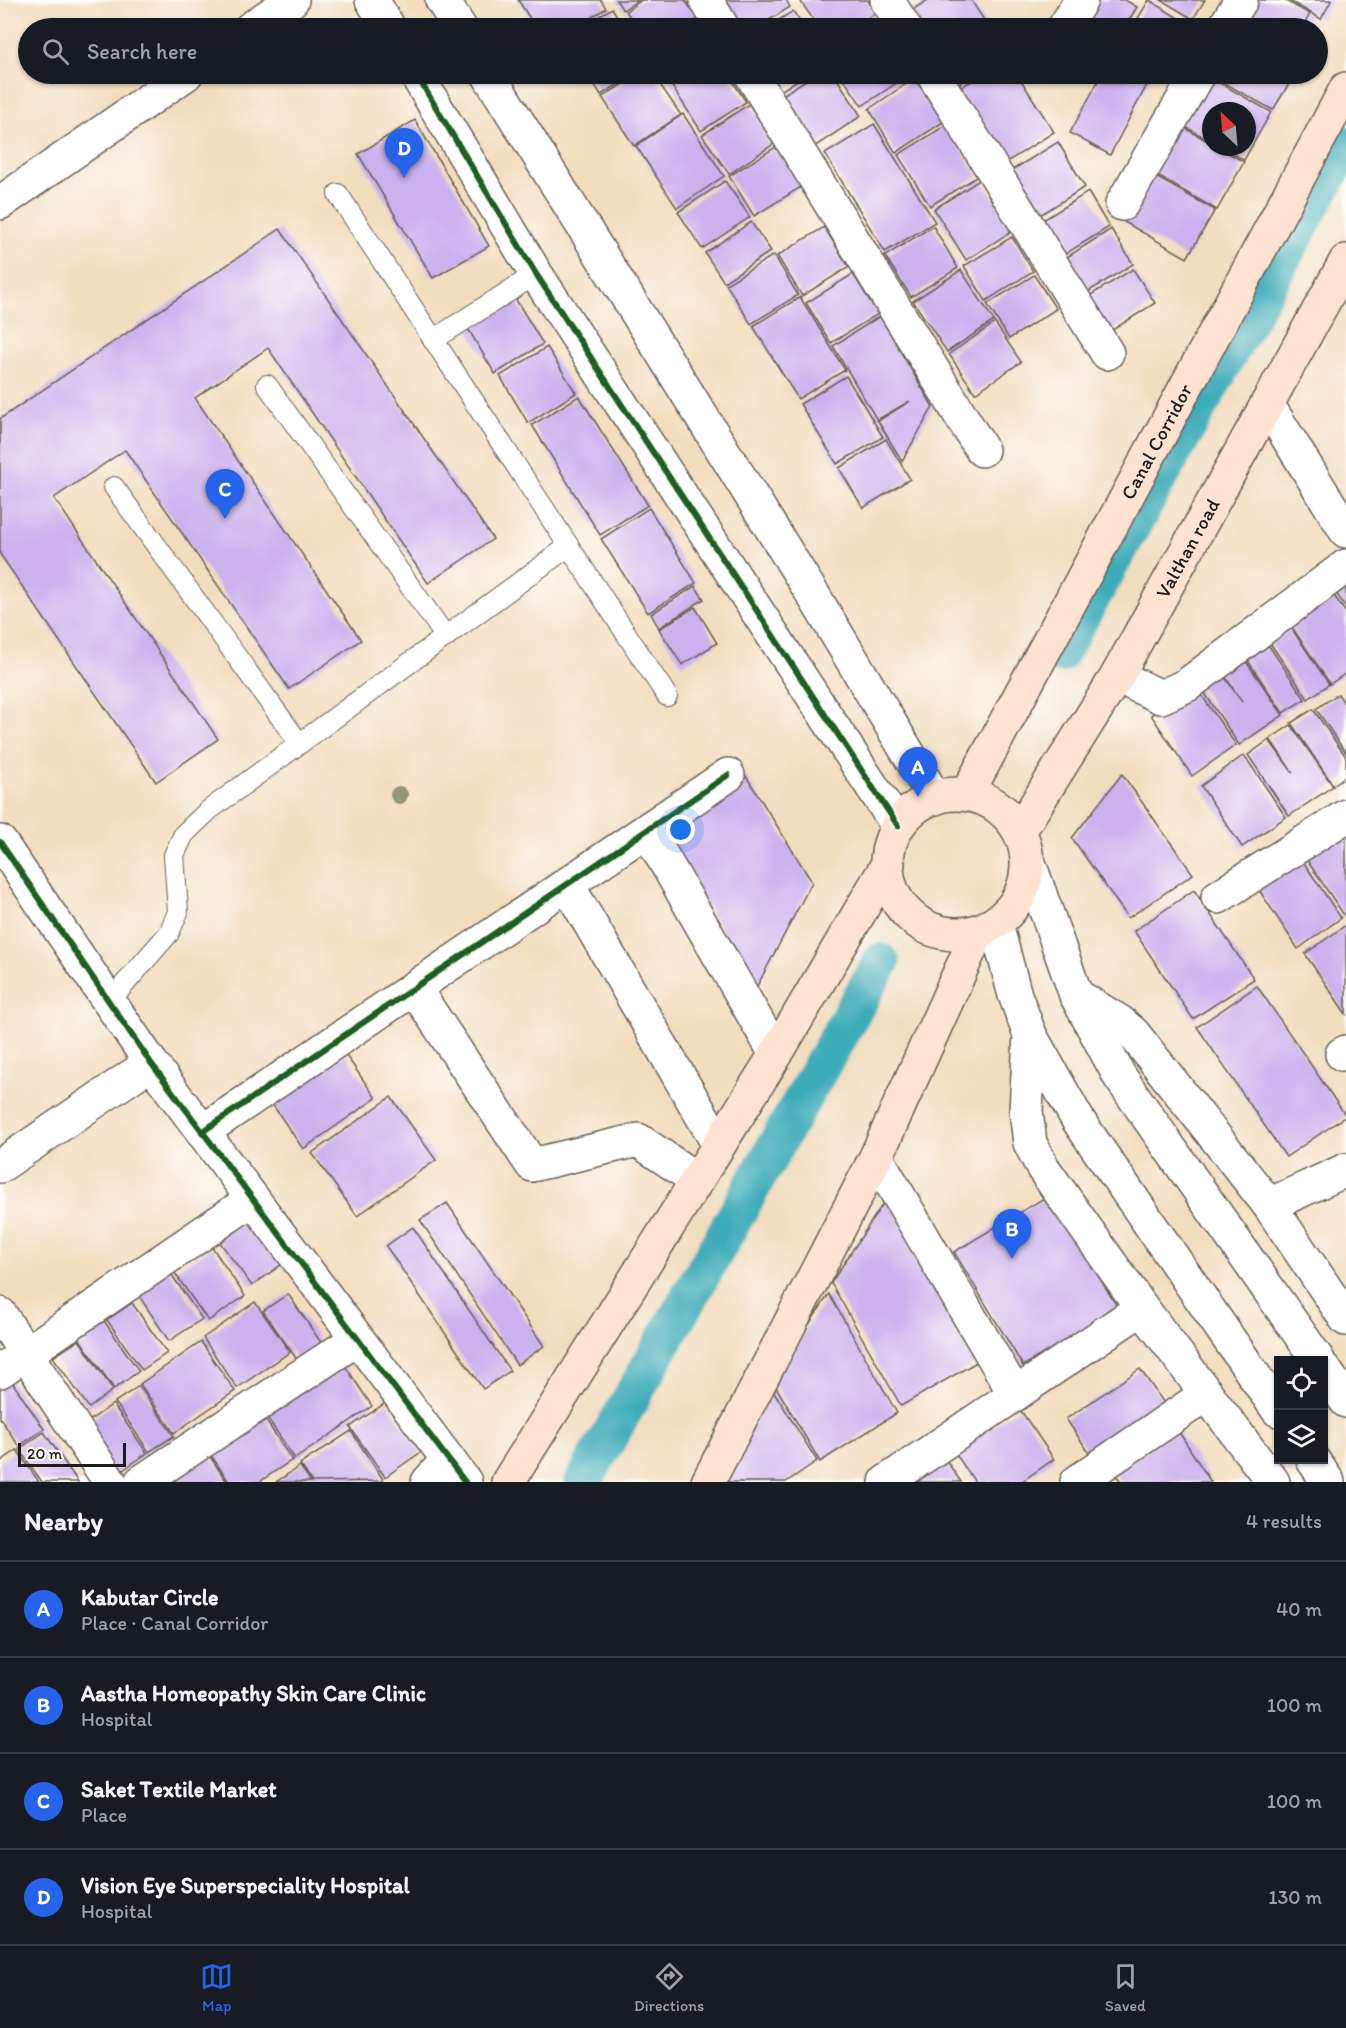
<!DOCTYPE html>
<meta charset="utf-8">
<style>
body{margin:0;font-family:Itim,sans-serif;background:#242831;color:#f1f3f6}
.controls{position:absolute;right:18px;bottom:18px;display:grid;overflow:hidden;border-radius:0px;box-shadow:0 2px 4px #0004}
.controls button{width:54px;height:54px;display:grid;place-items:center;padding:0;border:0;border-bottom:2px solid #363941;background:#171b24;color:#f1f3f6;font:30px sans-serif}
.compass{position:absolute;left:1202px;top:102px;width:54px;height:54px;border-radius:50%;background:#171b24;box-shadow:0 2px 4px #0004;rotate:334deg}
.scale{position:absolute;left:18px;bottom:15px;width:108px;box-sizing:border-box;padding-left:6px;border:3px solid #1c1c1c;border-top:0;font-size:16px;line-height:21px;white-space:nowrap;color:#1c1c1c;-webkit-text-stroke:4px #fdfcf7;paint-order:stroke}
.you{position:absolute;left:681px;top:830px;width:21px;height:21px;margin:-15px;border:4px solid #fff;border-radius:50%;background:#1a73e8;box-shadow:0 0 0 9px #1a73e833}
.badge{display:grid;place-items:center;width:39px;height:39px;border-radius:50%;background:#2563eb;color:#fff;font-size:20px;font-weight:700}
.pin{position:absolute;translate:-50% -50px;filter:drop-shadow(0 2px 3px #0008)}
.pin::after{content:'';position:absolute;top:32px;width:21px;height:18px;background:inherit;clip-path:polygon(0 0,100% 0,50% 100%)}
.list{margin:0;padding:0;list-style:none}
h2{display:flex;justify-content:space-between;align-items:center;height:78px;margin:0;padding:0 24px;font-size:26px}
h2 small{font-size:20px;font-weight:400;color:#9ea1a6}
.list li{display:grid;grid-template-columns:39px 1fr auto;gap:18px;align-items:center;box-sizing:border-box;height:96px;padding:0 24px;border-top:2px solid #363941}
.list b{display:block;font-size:22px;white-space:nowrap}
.list p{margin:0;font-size:20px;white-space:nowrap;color:#9ea1a6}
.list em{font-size:20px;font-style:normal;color:#9ea1a6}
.icon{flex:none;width:33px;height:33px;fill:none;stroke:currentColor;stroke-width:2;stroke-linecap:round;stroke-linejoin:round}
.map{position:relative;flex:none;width:1346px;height:1482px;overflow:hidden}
.search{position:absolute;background:#171b24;box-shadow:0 2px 4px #0004;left:18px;right:18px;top:18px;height:66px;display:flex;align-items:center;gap:15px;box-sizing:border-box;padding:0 21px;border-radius:33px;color:#9ea1a6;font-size:22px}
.sheet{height:462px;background:#171b24}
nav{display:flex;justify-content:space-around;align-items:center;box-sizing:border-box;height:84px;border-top:2px solid #363941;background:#171b24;font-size:16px;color:#9ea1a6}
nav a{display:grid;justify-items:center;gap:3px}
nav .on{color:#2563eb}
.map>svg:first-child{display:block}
</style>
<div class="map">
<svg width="1346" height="1482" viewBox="0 0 1346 1482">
<rect width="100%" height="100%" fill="#fdfcf7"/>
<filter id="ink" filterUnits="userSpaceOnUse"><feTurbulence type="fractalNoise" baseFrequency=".0167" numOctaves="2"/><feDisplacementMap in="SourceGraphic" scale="12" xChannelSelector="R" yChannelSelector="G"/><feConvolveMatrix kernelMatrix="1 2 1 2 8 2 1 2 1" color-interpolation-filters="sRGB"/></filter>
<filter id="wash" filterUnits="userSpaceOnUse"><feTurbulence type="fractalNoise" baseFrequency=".008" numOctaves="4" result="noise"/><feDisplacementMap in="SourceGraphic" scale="24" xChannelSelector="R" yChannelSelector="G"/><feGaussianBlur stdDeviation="1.35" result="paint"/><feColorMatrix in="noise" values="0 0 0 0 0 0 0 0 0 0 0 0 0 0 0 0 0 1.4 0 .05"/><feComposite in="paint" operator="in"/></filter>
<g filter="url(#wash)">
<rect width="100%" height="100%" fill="#f3ddbf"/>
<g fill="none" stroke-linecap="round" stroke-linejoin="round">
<g stroke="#3cacb9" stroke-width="38">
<polyline points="1060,654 1346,145"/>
<polyline points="583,1482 881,962"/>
</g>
</g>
<g id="blocks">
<g fill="#cbb1ee">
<polygon points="518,0 601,0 606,8 575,28 536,28"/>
<polygon points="616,0 639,0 623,10"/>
<polygon points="642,0 685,0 698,19 684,28 637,28 626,11"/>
<polygon points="718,0 786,0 790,7 757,28 737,28"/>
<polygon points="804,0 868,0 876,13 853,28 819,28 801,2"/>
<polygon points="928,0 971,0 989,28 916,28 907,13"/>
<polygon points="1088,0 1125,0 1137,7 1124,28 1071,28"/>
<polygon points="1149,0 1188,24 1185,28 1132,28"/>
<polygon points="1161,0 1205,0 1193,19"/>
<polygon points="1248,0 1284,0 1310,14 1302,28 1247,28 1235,22"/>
<polygon points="1288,0 1331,0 1331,1 1321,19"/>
<polygon points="612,8 624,28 579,28"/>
<polygon points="793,11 804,28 766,28"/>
<polygon points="588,74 635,74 601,95"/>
<polygon points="639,74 653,74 681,115 634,146 602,97"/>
<polygon points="664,74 728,74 746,102 701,131"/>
<polygon points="766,74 807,74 779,92"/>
<polygon points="815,74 834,74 861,116 814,147 781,96"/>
<polygon points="840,74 910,74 862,106"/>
<polygon points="944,74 975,74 953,88"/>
<polygon points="983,74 1017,74 1054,132 1002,165 956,90"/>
<polygon points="1102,74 1144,74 1151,77 1110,155 1070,133"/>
<polygon points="1204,74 1271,112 1244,160 1221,147 1247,147 1247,111 1211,111 1211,141 1175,121"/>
<polygon points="1208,74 1295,74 1273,110"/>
<polygon points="915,78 943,122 896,153 869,109"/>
<polygon points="749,104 775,143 729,174 702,135"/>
<polygon points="683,114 724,176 677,208 636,146"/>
<polygon points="415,120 489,246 433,278 358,154"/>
<polygon points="1176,123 1211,143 1211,147 1218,147 1244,162 1217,210 1149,171"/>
<polygon points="874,124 935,222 885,252 825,154"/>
<polygon points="946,125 978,176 930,206 898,155"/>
<polygon points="1058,142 1085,187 1037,217 1009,172"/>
<polygon points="776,147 801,187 754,216 729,176"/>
<polygon points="1147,172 1215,210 1187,258 1119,219"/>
<polygon points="981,179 1014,230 966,260 934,209"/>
<polygon points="725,181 750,217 702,249 678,212"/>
<polygon points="1088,192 1109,227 1062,256 1040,222"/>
<polygon points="751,222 771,251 724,282 705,253"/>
<polygon points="933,226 958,268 911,297 885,256"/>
<polygon points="824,227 849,267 802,296 777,256"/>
<polygon points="280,229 493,539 428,583 268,348 195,398 361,640 289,689 125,450 54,498 218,739 156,782 0,554 0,419"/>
<polygon points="1111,229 1133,264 1086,293 1064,259"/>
<polygon points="1012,237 1033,271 986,301 964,266"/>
<polygon points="774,255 798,295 751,324 726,284"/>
<polygon points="1133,269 1155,303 1108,333 1086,298"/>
<polygon points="961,270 994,321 947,352 913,301"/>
<polygon points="853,274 878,314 831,343 806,303"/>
<polygon points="1034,275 1056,309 1009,339 987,304"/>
<polygon points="800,297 845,370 798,399 753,326"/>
<polygon points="515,298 543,344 495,374 467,327"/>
<polygon points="880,316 933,407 902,461 878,421 910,401 877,420 833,346"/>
<polygon points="995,323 1021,362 975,393 949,354"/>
<polygon points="547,347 576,393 528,423 500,376"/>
<polygon points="846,376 883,437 837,464 800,404"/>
<polygon points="579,396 648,505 600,535 532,425"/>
<polygon points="886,439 910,479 863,508 839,468"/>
<polygon points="649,508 696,583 648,613 601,539"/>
<polygon points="1346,579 1346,608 1333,588"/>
<polygon points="695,586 704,599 659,628 651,614"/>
<polygon points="1331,591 1346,613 1346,673 1330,684 1289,623"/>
<polygon points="695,607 717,643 682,665 659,629"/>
<polygon points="1288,623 1329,684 1308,699 1266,637"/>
<polygon points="1263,637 1305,699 1283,713 1242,652"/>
<polygon points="1241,654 1283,715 1239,745 1198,683 1219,669 1242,702 1220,669"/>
<polygon points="1194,684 1236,745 1192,776 1151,715"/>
<polygon points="1338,694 1346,706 1346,753 1316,709"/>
<polygon points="1313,709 1346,757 1346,776 1333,785 1291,723"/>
<polygon points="1291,725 1333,786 1289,816 1248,755 1269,740 1293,773 1270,739"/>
<polygon points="1244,755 1286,817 1242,847 1201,786"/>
<polygon points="1122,774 1193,874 1128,918 1072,838"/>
<polygon points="746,776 812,882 756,988 662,831"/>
<polygon points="1346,827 1346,918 1304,856"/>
<polygon points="1300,857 1341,918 1298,949 1257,887"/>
<polygon points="1194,890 1254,979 1193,1019 1134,931"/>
<polygon points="1346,925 1346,1014 1305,954"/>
<polygon points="1257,986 1346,1116 1286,1157 1197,1027"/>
<polygon points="345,1054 376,1098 303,1149 272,1104"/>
<polygon points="391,1097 436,1160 357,1216 312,1153"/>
<polygon points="1049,1195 1118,1308 1023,1366 954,1252"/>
<polygon points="888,1196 982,1359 901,1406 831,1283"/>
<polygon points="447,1203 544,1346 517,1365 420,1220"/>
<polygon points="253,1209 289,1259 252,1286 216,1237"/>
<polygon points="413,1227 510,1371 483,1389 386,1246"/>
<polygon points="212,1247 245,1296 208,1321 174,1272"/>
<polygon points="167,1268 202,1319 169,1341 135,1290"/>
<polygon points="288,1294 322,1344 298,1361 263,1311"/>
<polygon points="829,1294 897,1413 820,1462 772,1380"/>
<polygon points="255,1302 290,1352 237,1388 203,1338"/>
<polygon points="132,1303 167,1353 142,1370 107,1320"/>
<polygon points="104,1321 139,1371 114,1389 79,1338"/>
<polygon points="79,1340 113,1390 89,1408 53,1357"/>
<polygon points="201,1342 235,1391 174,1433 140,1384"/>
<polygon points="339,1357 372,1406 295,1459 262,1410"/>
<polygon points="1140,1369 1164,1403 1090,1454 1066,1419"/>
<polygon points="10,1379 44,1429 19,1446 0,1418 0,1386"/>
<polygon points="139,1386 174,1436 149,1452 115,1402"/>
<polygon points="773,1390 817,1461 786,1482 719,1482"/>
<polygon points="387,1402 421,1452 385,1477 350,1427"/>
<polygon points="113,1404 147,1453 116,1475 82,1426"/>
<polygon points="1019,1408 1054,1459 1021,1482 975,1482 955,1453"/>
<polygon points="259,1410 292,1460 259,1482 229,1482 205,1446"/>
<polygon points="1177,1429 1211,1482 1121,1482 1113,1470"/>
<polygon points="351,1431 384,1481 312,1482 300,1464"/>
<polygon points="44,1432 78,1482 42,1482 19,1449"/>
<polygon points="203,1446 227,1482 150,1482"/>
<polygon points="17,1450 39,1482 0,1482 0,1462"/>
<polygon points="946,1460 961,1482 913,1482"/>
<polygon points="300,1466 311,1482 276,1482"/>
</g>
</g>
</g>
<g filter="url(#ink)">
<use href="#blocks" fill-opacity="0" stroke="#676055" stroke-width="1.5"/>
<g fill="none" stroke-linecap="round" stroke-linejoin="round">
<g stroke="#676055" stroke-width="22">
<g id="service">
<polyline points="338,194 667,696"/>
<polyline points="433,340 536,274"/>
<polyline points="267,385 446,637"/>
<polyline points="114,487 299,743"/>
<polyline points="109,1002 169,933 178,912 174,855 184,834 209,810 569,546"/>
</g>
</g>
<g stroke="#676055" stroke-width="36">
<g id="minor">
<polyline points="706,0 723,28"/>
<polyline points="887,0 905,28"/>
<polyline points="251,28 292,0"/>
<polyline points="1064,28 1081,0"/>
<polyline points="1224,28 1241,0"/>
<polyline points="751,74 982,450"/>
<polyline points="933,74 1107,353"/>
<polyline points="0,203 186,74"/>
<polyline points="1122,204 1198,74"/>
<polyline points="1267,404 1346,531"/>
<polyline points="1117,676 1161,697 1187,685 1346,566"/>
<polyline points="647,830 776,1054"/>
<polyline points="0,842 151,1063 465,1482"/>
<polyline points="567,884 719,1145"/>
<polyline points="1218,897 1346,816"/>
<polyline points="414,988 532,1165 638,1140 697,1180"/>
<polyline points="1076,995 1120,1022 1133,1033 1269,1205 1346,1319"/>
<polyline points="1030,1035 1026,1111 1030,1143 1043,1168 1142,1308 1273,1482"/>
<polyline points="1342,1054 1346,1052"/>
<polyline points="202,1132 728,775"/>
<polyline points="876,1157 1015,1394"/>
<polyline points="0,1166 151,1063"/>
<polyline points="1269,1205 1346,1170"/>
<polyline points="0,1314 110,1482"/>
<polyline points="0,1371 253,1199"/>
<polyline points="141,1482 357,1339"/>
<polyline points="428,1482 448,1459"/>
<polyline points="886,1482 1142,1308"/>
<polyline points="1077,1482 1207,1394"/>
</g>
</g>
<g stroke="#676055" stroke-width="36">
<g id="tertiary">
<polyline points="372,0 389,28"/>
<polyline points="442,0 460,28"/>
<polyline points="416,74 536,274 898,826"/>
<polyline points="488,74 815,598 935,798"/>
<polyline points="1029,863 1076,995 1120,1077 1318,1360"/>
<polyline points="996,924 1015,995 1030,1035 1078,1120 1278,1410"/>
<polyline points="1324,1369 1346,1401"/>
<polyline points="1313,1460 1328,1482"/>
</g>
</g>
<g stroke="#676055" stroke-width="36">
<g id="secondary">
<path id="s1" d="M967 794 1346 89"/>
<circle cx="957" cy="864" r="70"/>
<path id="s2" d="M1020 830 1117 676 1346 261"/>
<polyline points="508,1482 776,1054 888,864"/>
<polyline points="708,1482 876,1157 978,932"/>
</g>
</g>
<use href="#service" stroke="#fff" stroke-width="20"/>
<use href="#minor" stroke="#fff" stroke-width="33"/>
<use href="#tertiary" stroke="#fff" stroke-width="33"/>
<use href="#secondary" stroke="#fee3d2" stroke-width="33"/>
<g stroke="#fdfcf7" stroke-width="10">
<g id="cycleway">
<polyline points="416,74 536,274 898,826"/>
<polyline points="0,842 151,1063 465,1482"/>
<polyline points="202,1132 728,775"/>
</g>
</g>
<use href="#cycleway" stroke="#1b5e20" stroke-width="6"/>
</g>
<circle fill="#959579" cx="399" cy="795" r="9"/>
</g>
<g text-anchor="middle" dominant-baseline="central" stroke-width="4.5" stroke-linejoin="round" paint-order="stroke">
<g font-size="20" fill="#1c1c1c" stroke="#fdfcf7">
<text stroke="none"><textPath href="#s1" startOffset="400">Canal Corridor</textPath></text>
<text stroke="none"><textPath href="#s2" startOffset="328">Valthan road</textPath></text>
</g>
</g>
</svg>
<div class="controls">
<button><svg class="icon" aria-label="locate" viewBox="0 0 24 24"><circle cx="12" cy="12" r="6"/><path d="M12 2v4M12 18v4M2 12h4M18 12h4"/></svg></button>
<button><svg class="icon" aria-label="layers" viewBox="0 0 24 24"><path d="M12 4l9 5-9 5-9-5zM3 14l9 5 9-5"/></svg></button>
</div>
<svg class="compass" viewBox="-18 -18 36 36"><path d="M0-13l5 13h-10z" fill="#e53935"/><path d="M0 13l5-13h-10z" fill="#9ea1a6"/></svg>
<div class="scale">20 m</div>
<div class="you"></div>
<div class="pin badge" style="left:918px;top:797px">A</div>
<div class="pin badge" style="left:1012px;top:1259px">B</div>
<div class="pin badge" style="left:225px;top:519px">C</div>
<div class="pin badge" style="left:404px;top:178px">D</div>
<div class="search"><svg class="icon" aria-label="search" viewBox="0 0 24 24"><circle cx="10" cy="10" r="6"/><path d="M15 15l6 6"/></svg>Search here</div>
</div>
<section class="sheet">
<h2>Nearby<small>4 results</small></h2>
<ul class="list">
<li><span class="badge">A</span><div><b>Kabutar Circle</b><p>Place · Canal Corridor</p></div><em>40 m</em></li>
<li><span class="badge">B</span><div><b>Aastha Homeopathy Skin Care Clinic</b><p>Hospital</p></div><em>100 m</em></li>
<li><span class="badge">C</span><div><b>Saket Textile Market</b><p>Place</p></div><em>100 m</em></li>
<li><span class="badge">D</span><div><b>Vision Eye Superspeciality Hospital</b><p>Hospital</p></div><em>130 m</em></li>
</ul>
</section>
<nav>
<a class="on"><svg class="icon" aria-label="map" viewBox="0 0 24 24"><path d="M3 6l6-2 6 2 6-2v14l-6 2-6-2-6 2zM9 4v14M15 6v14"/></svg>Map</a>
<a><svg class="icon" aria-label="directions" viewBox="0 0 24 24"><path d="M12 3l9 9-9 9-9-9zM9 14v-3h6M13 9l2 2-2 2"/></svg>Directions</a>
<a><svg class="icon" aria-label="saved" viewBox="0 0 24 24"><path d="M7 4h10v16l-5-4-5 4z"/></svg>Saved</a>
</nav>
